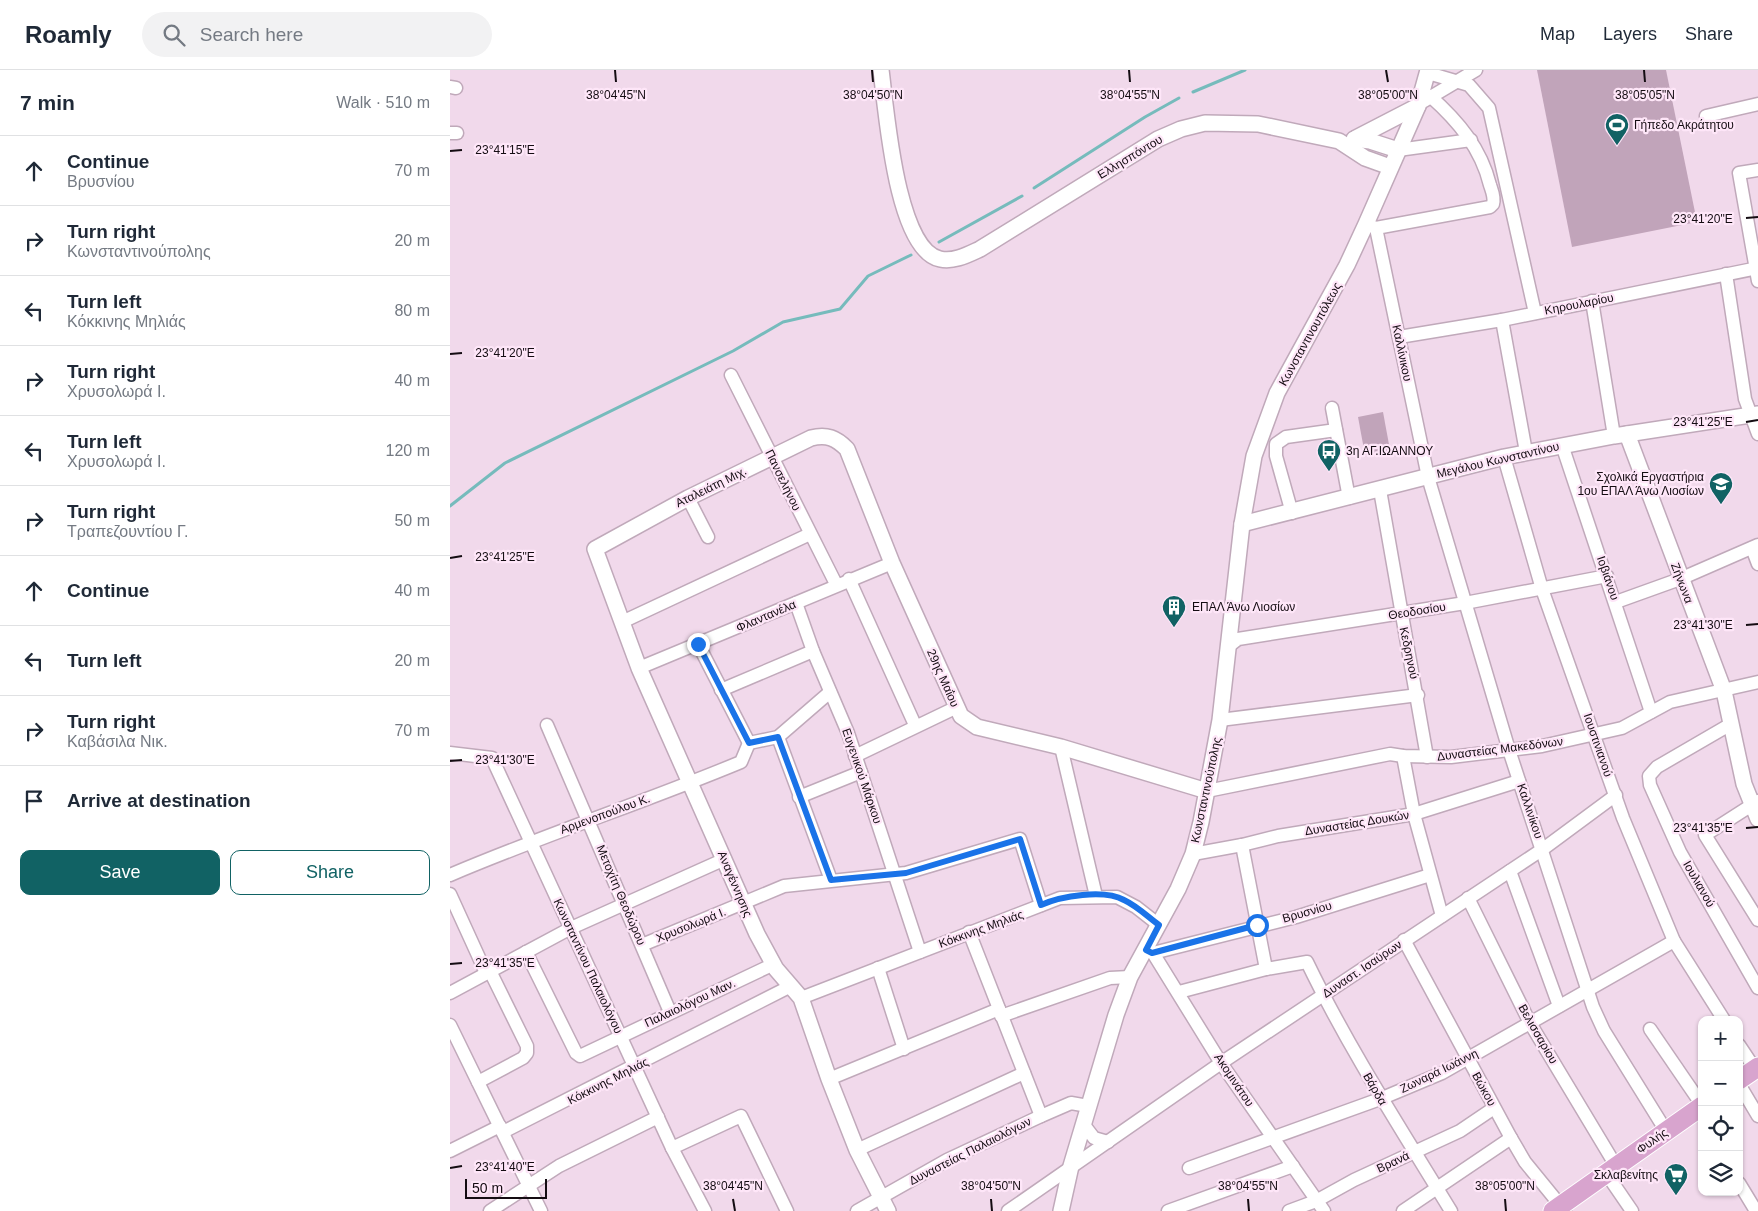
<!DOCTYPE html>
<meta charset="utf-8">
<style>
body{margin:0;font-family:Helvetica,sans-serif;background:#f2f2f3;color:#1f2937}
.controls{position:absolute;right:15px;bottom:15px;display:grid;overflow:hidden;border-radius:10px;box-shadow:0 1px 4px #0004}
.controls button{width:45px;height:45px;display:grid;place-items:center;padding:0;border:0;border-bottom:1px solid #e0e1e3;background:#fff;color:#1f2937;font:25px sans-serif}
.scale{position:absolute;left:15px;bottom:12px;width:82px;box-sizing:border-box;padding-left:5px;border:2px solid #140c12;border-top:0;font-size:14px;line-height:18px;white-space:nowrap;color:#140c12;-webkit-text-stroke:4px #fee6f8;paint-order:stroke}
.stop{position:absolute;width:15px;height:15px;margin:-11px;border:4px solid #1a73e8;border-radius:50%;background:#fff}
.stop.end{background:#1a73e8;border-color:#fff;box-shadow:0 1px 5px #0008}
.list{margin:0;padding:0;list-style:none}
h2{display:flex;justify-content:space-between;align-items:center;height:65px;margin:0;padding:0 20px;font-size:21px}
h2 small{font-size:16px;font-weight:400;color:#747a83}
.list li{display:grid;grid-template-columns:32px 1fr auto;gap:15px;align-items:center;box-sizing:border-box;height:70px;padding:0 20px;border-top:1px solid #e0e1e3}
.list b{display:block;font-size:19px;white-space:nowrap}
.list p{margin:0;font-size:16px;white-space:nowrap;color:#747a83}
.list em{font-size:16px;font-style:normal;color:#747a83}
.actions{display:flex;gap:10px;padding:15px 20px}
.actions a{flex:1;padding:11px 0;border:1px solid #116264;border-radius:10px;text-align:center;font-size:18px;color:#116264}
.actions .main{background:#116264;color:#fff}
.icon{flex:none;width:28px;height:28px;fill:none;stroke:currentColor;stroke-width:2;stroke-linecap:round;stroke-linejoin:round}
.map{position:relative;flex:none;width:1308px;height:1141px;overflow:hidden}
header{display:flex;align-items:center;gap:30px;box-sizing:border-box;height:70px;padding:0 25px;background:#fff;border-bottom:1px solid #e0e1e3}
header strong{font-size:24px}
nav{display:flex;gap:28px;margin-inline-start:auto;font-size:18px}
.search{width:350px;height:45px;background:#f2f2f3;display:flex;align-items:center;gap:12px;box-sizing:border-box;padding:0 18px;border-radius:28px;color:#747a83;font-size:19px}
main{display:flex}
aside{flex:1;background:#fff}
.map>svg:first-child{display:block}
</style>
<header>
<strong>Roamly</strong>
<div class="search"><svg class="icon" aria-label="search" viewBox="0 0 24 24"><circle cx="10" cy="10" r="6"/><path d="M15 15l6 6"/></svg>Search here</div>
<nav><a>Map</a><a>Layers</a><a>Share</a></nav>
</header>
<main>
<aside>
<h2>7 min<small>Walk · 510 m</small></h2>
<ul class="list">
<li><svg class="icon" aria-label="ahead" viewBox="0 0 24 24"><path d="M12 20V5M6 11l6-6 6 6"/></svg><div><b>Continue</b><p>Βρυσνίου</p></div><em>70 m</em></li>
<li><svg class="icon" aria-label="right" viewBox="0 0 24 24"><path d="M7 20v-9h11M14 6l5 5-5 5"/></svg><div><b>Turn right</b><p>Κωνσταντινούπολης</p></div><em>20 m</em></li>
<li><svg class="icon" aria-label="left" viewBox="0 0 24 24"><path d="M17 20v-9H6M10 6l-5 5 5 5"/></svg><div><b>Turn left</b><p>Κόκκινης Μηλιάς</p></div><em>80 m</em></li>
<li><svg class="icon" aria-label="right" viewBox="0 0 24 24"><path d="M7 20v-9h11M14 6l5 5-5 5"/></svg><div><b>Turn right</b><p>Χρυσολωρά Ι.</p></div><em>40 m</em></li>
<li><svg class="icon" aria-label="left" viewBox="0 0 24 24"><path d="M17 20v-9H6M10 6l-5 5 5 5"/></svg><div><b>Turn left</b><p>Χρυσολωρά Ι.</p></div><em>120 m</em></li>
<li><svg class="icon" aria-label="right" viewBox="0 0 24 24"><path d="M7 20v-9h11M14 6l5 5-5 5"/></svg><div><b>Turn right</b><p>Τραπεζουντίου Γ.</p></div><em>50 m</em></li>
<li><svg class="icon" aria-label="ahead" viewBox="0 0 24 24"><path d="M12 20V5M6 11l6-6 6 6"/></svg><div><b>Continue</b></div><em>40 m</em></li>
<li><svg class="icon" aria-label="left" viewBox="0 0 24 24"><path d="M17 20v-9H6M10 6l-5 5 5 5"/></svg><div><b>Turn left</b></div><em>20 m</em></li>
<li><svg class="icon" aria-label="right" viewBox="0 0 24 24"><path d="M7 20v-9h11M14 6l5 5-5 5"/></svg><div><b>Turn right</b><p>Καβάσιλα Νικ.</p></div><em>70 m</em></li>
<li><svg class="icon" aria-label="arrive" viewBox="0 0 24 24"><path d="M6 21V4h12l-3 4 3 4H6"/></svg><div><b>Arrive at destination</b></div></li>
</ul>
<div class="actions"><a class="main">Save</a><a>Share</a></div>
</aside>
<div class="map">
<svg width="1308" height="1141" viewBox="0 0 1308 1141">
<rect width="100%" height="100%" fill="#f1d9eb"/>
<g fill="#c1a4ba">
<polygon points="1087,0 1216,0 1247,152 1122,177"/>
<polygon points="933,342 940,380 915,385 908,347"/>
</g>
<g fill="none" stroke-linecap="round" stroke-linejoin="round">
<g stroke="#76bbbc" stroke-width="3">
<polyline points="743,22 795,0"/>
<polyline points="584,118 695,47 729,28"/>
<polyline points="489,172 572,126"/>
<polyline points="0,436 55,393 283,281 333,252 390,239 418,206 461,185"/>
</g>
<g stroke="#c0a9ba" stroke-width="15">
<g id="minor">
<polyline points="978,3 1019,15 1039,38 1085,243"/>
<polyline points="0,17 6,18"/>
<polyline points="974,31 1026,0"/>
<polyline points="1256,46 1308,34"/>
<polyline points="0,63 7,63"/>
<polyline points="948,80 1021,70"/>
<polyline points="1308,100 1289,103 1308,211"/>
<path d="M918 155 926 158 1040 137 1043 134C1045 128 1042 121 1040 115 1031 78 1008 51 980 26"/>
<polyline points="926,158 978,407 1059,680 1143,937 1154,961 1216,1061"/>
<polyline points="1276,204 1295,329 1308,364"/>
<polyline points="1142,231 1164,366"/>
<polyline points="1052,250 1076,382"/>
<polyline points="949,267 1052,250 1308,198"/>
<polyline points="281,305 386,514"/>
<polyline points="882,338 899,428"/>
<polyline points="1112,375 1201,642"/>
<polyline points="1054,387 1092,519 1173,748 1224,871 1274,950"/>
<polyline points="930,420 977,687"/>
<polyline points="238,428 258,467"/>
<polyline points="842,443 826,386 826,374 836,367 886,360"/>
<polyline points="1302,478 1308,494"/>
<polyline points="399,509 465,655"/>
<polyline points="1166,532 1230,509 1308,475"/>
<polyline points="346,533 363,581 398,663 470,882"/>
<polyline points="172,552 360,464"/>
<polyline points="248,574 299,673"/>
<polyline points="779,576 788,569 1015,533 1157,506"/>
<polyline points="189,598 442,493"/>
<polyline points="271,620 363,581"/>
<polyline points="770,650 968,625"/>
<polyline points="1281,654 1207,697 1199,706 1200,715 1230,782 1308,918"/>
<polyline points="97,655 220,942"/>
<polyline points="328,667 381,810"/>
<polyline points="299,673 328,667 380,622"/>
<polyline points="611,677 646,826"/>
<polyline points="0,683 42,688 222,1078 255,1141"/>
<polyline points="405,686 505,638"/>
<polyline points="953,686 964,744 992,846"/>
<polyline points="757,721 940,684 953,686 1001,687 1092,676 1172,658 1220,632 1308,612"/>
<polyline points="349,727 411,702"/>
<polyline points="1308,731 1255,765 1308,850"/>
<polyline points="792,775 816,899"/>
<polyline points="743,784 792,775 828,766 964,744 1069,711"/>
<polyline points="1060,801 1109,936"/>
<path d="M0 805C96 764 195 732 291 692L299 673"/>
<polyline points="0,824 36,903"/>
<polyline points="1018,828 1080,953 1166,1096"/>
<polyline points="519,862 591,1046"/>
<polyline points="954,870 1061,1068 1075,1092 1115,1141"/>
<polyline points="192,875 334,816 456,803 570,769 591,835"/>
<polyline points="696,879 703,883 771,993 874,1141"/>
<polyline points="76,882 126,983 130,986 324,894"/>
<polyline points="703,883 846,847 980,805"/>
<polyline points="428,898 454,979"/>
<path d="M729 922 816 899 857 892C899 979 951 1059 1001 1141"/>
<polyline points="0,923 121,858 275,789"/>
<polyline points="351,928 610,828 667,827 686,837 709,855"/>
<polyline points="551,946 660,908 680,907"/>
<polyline points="0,955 91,1141"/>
<polyline points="1200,959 1252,1035"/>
<polyline points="1289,975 1305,999"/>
<polyline points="379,1009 549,939"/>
<polyline points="28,1012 73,988 77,983 77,976 40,901"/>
<polyline points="1289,1014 1308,1046"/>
<polyline points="634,1055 644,1068 658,1072"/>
<polyline points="53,1062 341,916"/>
<polyline points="222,1078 291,1046 337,1141"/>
<polyline points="407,1080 574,1003"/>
<polyline points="0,1081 50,1056"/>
<polyline points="739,1098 930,1029 992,1003 1224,871"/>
<polyline points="1156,1103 1182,1141"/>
<polyline points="1289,1113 1306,1141"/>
<polyline points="40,1141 109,1096 208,1047"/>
<polyline points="407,1141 497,1090 591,1046 621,1033 638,1036"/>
<polyline points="558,1141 771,993 1093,779 1166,725"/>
<polyline points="718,1141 843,1096"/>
<polyline points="839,1141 866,1131 904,1110 1010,1061 1044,1038"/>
<polyline points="953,1141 1061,1068"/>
</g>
</g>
<g stroke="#c0a9ba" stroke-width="18">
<g id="tertiary">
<path d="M431 0C436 37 446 180 490 189 504 192 517 185 530 179L708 69 731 59 755 53 808 54 889 71 915 88 940 97"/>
<polyline points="906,68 968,36"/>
<polyline points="904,69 920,71 948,80"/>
<polyline points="1177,364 1274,621 1294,714 1308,749"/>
<polyline points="792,454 1054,387 1164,366 1308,344"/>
<path d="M438 1141 407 1080 379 1009 351 928 326 899 307 864 189 598 145 479 238 428 361 368C377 364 386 368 397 379L442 493 511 646 527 657 611 677 757 721"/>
<polyline points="611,1141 621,1096 666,945 680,907 728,819 743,784 751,752 770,650 792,454 804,386 827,323 897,195 916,154 968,36 978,0"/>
</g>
</g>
<g stroke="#fff" stroke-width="21">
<g id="primary">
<polyline points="1289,1010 1308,997"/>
<polyline points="1103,1141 1252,1036"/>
</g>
</g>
<use href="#minor" stroke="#fff" stroke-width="12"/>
<use href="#tertiary" stroke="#fff" stroke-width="15"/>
<use href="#primary" stroke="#d8a4ce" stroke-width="19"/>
</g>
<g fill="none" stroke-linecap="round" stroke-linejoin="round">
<path stroke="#1a73e8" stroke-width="6" d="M248 574 299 673 328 667 381 810 456 803 570 769 591 835C611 826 654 819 674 830 687 836 698 847 709 855L696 880 702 883 807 855"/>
</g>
<path fill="none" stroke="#140c12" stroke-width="2" d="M165 0 166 12M422 0 423 12M679 0 680 12M936 0 938 12M1194 0 1195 12M0 81 12 80M1296 148 1308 147M0 284 12 283M1296 352 1308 350M0 488 12 486M1296 555 1308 554M0 691 12 690M1296 758 1308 757M0 894 12 893M0 1098 12 1096M283 1129 285 1141M541 1129 542 1141M798 1129 799 1141M1055 1129 1056 1141"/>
<defs>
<g id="stadium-pin" transform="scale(1.25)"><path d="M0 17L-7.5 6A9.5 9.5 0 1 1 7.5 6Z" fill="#116264" stroke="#fee6f8"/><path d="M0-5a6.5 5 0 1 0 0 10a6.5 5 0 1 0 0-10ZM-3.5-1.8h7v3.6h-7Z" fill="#fff"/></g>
<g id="bus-pin" transform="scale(1.25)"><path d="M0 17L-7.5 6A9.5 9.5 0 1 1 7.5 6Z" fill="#116264" stroke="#fee6f8"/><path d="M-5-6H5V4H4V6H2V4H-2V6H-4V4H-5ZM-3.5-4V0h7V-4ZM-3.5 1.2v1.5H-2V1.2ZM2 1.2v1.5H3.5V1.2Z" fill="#fff"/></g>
<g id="school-pin" transform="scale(1.25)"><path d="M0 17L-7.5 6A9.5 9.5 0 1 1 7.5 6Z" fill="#116264" stroke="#fee6f8"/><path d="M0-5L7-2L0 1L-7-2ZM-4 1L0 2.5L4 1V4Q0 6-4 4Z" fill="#fff"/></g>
<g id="building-pin" transform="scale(1.25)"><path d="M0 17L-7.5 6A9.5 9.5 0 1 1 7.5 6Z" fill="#116264" stroke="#fee6f8"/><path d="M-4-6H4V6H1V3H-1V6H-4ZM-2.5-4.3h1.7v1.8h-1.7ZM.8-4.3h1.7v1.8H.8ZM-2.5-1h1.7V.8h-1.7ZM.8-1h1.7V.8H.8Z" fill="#fff"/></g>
<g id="supermarket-pin" transform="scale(1.25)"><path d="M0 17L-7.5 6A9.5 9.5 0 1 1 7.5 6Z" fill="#116264" stroke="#fee6f8"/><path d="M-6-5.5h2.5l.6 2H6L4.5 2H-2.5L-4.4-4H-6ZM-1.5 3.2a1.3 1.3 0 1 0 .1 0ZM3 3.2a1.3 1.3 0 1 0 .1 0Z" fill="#fff"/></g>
</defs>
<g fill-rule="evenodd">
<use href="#stadium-pin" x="1167" y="55"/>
<use href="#bus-pin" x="879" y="381"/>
<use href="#school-pin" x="1271" y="414"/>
<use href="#building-pin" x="724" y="537"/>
<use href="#supermarket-pin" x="1226" y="1105"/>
</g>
<g text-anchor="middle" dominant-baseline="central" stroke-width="4.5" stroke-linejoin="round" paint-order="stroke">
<g font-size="12" fill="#140c12" stroke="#fee6f8" text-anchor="start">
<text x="1184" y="55">Γήπεδο Ακράτητου</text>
<text x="896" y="381">3η ΑΓ.ΙΩΑΝΝΟΥ</text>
<text x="1254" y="407" text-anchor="end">Σχολικά Εργαστήρια<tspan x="1254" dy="14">1ου ΕΠΑΛ Άνω Λιοσίων</tspan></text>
<text x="742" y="537">ΕΠΑΛ Άνω Λιοσίων</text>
<text x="1208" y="1105" text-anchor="end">Σκλαβενίτης</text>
</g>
<g font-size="12" fill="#140c12" stroke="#fee6f8">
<text transform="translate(680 87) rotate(-31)">Ελλησπόντου</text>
<text transform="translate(1129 234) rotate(-11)">Κηρουλαρίου</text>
<text transform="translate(860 264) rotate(-61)">Κωνσταντινουπόλεως</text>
<text transform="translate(952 283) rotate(78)">Καλλίνικου</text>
<text transform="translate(1048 390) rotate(-13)">Μεγάλου Κωνσταντίνου</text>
<text transform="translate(333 410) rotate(64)">Πανσελήνου</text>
<text transform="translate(261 417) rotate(-26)">Αταλειάτη Μιχ.</text>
<text transform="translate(1158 508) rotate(71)">Ιοβιάνου</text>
<text transform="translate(1232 513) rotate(69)">Ζήνωνα</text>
<text transform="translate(967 541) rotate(-9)">Θεοδοσίου</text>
<text transform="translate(316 546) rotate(-23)">Φλαντανέλα</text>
<text transform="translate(959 583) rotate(78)">Κεδρηνού</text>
<text transform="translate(493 608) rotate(66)">29ης Μαΐου</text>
<text transform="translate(1148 675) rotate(71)">Ιουστινιανού</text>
<text transform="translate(1050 679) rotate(-7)">Δυναστείας Μακεδόνων</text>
<text transform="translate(412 706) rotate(71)">Ευγενικού Μάρκου</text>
<text transform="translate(756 720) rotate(-78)">Κωνσταντινούπολης</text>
<text transform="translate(1080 741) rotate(71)">Καλλινίκου</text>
<text transform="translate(155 744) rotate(-20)">Αρμενοπούλου Κ.</text>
<text transform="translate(907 753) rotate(-9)">Δυναστείας Δουκών</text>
<text transform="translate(285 814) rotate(67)">Αναγέννησης</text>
<text transform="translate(1249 814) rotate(60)">Ιουλιανού</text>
<text transform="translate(171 825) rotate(67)">Μετοχίτη Θεοδώρου</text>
<text transform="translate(857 842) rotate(-16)">Βρυσνίου</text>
<text transform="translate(241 855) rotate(-22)">Χρυσολωρά Ι.</text>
<text transform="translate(531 859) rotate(-20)">Κόκκινης Μηλιάς</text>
<text transform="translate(138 896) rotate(65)">Κωνσταντίνου Παλαιολόγου</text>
<text transform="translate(912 899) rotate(-34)">Δυναστ. Ισαύρων</text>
<text transform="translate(240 933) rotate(-25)">Παλαιολόγου Μαν.</text>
<text transform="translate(1088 964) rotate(60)">Βελισσαρίου</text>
<text transform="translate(989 1001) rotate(-26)">Ζωναρά Ιωάννη</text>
<text transform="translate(784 1010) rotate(56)">Ακομινάτου</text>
<text transform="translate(158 1011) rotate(-27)">Κόκκινης Μηλιάς</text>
<text transform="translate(925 1019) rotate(60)">Βάρδα</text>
<text transform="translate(1034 1019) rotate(61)">Βώκου</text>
<text transform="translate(1202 1071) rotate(-35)">Φυλής</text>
<text transform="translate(520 1081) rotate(-27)">Δυναστείας Παλαιολόγων</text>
<text transform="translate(943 1092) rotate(-25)">Βρανά</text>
</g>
</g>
<g font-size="12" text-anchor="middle" fill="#140c12" stroke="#fee6f8" stroke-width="4.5" stroke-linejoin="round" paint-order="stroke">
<text x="166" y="29">38°04'45"N</text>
<text x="423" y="29">38°04'50"N</text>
<text x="680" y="29">38°04'55"N</text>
<text x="938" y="29">38°05'00"N</text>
<text x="1195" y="29">38°05'05"N</text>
<text x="55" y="84">23°41'15"E</text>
<text x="1253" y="153">23°41'20"E</text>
<text x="55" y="287">23°41'20"E</text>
<text x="1253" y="356">23°41'25"E</text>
<text x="55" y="491">23°41'25"E</text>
<text x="1253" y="559">23°41'30"E</text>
<text x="55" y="694">23°41'30"E</text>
<text x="1253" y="762">23°41'35"E</text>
<text x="55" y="897">23°41'35"E</text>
<text x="55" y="1101">23°41'40"E</text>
<text x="283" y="1120">38°04'45"N</text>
<text x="541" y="1120">38°04'50"N</text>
<text x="798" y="1120">38°04'55"N</text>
<text x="1055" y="1120">38°05'00"N</text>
</g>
</svg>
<div class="controls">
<button>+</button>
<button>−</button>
<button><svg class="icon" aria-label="locate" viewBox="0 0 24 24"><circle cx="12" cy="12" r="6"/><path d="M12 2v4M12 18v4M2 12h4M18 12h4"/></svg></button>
<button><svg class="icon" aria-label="layers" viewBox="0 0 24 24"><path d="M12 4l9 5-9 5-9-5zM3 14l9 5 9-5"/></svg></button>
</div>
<div class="scale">50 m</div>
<div class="stop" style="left:807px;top:855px"></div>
<div class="stop end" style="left:248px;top:574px"></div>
</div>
</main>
